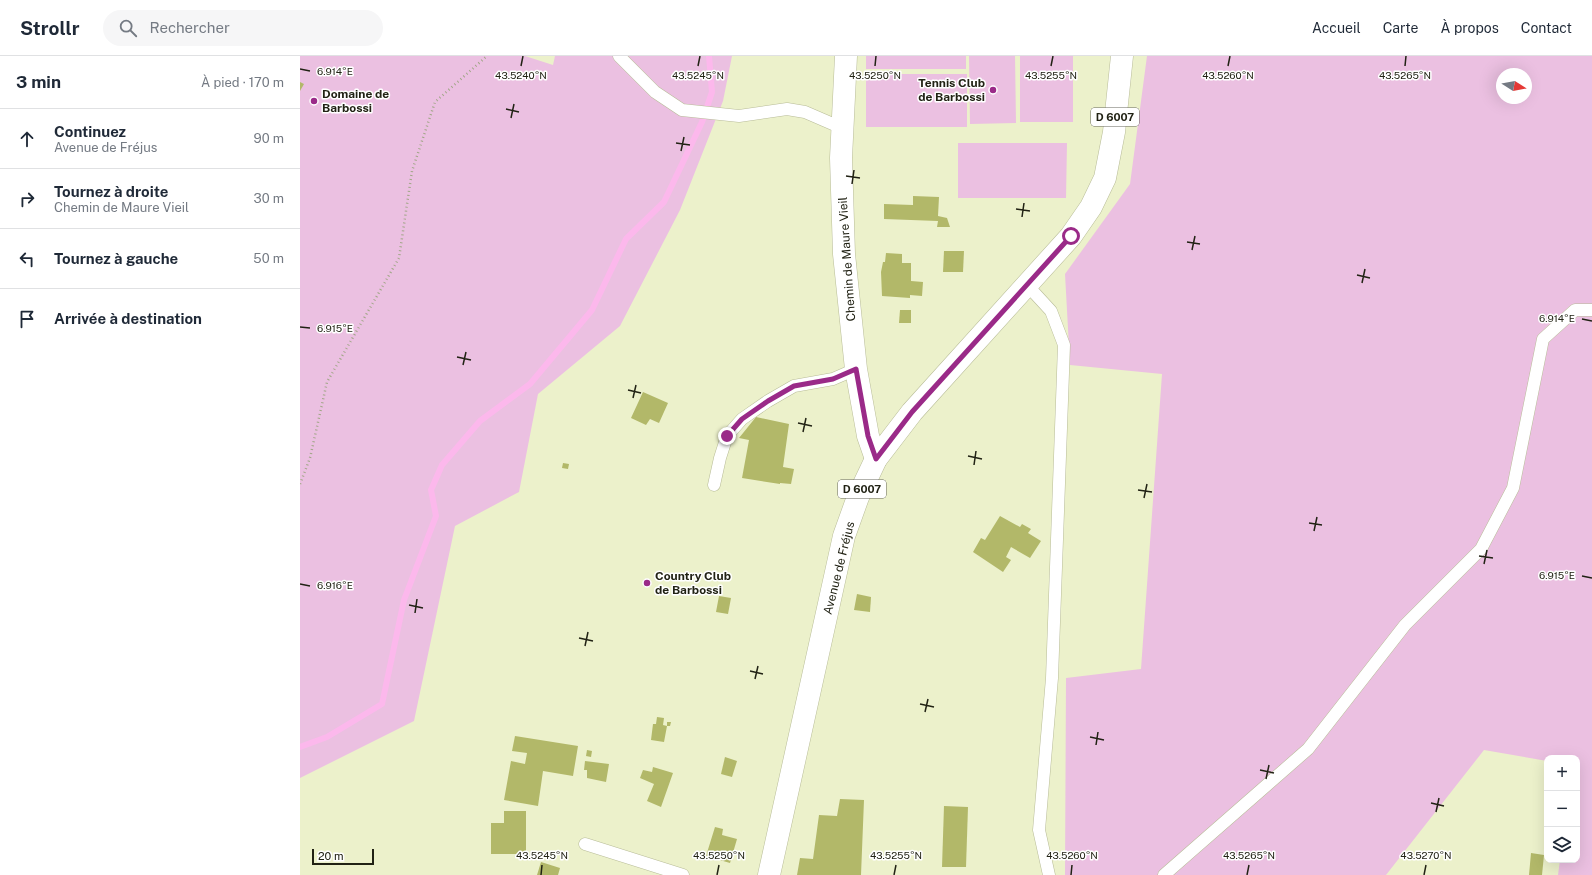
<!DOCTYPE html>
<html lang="fr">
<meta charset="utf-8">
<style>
body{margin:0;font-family:"Public Sans",sans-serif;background:#f6f6f7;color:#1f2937}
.controls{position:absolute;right:12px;bottom:12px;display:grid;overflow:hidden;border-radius:8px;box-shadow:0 4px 16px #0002}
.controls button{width:36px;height:36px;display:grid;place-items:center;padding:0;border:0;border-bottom:1px solid #e0e1e3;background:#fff;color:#1f2937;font:20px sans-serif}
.compass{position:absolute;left:1196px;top:12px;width:36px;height:36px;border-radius:50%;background:#fff;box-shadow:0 4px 16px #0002;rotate:101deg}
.scale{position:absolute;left:12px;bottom:10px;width:62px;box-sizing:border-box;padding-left:4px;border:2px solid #212214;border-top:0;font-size:11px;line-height:14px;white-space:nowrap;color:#212214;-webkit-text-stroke:3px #fff;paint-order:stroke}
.stop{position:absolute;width:12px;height:12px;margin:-9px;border:3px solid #9a2a88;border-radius:50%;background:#fff}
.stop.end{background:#9a2a88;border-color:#fff;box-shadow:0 1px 4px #0008}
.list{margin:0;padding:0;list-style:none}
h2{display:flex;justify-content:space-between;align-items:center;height:52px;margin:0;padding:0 16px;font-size:17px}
h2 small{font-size:13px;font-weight:400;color:#747a83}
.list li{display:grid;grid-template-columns:26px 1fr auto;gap:12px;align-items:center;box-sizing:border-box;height:60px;padding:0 16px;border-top:1px solid #e0e1e3}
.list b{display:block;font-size:15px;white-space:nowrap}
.list p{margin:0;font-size:13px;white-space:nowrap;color:#747a83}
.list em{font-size:13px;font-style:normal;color:#747a83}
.icon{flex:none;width:22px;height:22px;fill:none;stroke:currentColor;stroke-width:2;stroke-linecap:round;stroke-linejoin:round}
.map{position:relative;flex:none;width:1292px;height:819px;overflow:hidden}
header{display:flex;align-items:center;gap:24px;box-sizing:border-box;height:56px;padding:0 20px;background:#fff;border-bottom:1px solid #e0e1e3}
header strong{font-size:19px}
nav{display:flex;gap:22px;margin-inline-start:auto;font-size:14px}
.search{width:280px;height:36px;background:#f6f6f7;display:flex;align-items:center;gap:10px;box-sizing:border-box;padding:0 14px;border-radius:22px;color:#747a83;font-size:15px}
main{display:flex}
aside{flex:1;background:#fff}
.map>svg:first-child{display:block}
</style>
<header>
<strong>Strollr</strong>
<div class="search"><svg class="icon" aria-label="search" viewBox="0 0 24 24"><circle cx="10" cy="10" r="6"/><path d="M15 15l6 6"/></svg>Rechercher</div>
<nav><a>Accueil</a><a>Carte</a><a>À propos</a><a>Contact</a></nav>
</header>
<main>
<aside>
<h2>3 min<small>À pied · 170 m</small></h2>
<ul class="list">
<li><svg class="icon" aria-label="ahead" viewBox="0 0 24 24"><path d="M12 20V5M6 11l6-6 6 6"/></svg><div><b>Continuez</b><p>Avenue de Fréjus</p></div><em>90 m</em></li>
<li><svg class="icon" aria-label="right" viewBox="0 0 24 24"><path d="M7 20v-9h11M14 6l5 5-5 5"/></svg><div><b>Tournez à droite</b><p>Chemin de Maure Vieil</p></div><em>30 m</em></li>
<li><svg class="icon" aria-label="left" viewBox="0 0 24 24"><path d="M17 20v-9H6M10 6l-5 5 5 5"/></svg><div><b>Tournez à gauche</b></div><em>50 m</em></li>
<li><svg class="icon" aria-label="arrive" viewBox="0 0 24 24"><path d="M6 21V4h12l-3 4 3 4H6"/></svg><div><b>Arrivée à destination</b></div></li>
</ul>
</aside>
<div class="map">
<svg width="1292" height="819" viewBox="0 0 1292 819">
<rect width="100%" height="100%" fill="#ecf1cb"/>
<g fill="#ebc0e1" fill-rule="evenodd">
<polygon points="0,0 225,0 253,9 255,0 432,0 423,45 380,154 320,270 238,338 219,436 155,470 114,665 0,722"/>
<rect x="566" y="0" width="100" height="13"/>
<polygon points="669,0 715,0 716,67 670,68"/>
<rect x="720" y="0" width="53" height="66"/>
<path d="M847 0H1292V819H1258L1260 804H1277V702H1247V705L1184 694 1086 819H765L766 622 841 613 862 318 770 309 765 218 830 128ZM1202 18H1226V42H1202Z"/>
<rect x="566" y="18" width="101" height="53"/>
<polygon points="658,87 767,87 766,142 658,142"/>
</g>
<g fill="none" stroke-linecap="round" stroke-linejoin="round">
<polyline stroke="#fcb8ec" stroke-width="6" points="0,691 27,681 82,648 104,544 136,460 131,434 142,409 180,365 230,328 292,254 326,183 364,146 402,66 412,36 409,0"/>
</g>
<g fill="#b2b869">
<polygon points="0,26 4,28 0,35"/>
<polygon points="613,140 639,141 638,160 647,162 650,171 637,171 638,165 584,163 584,148 613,149"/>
<polygon points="644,195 664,195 663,216 643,216"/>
<polygon points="586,197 602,198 602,207 611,207 611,225 623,226 622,240 610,239 610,242 582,240 581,216 583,206 585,206"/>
<polygon points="600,254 611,254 611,267 599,267"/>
<polygon points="343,336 368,347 359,367 350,363 346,369 331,362"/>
<polygon points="456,361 489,368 483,411 494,413 491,428 480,427 480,428 442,422 449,384 439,382"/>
<polygon points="263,407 269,408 268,413 262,412"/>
<polygon points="700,460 720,471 722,468 731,473 728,477 741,485 730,502 711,491 706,501 711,504 703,516 673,496 681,482 685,484"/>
<polygon points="557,538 571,541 570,556 554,554"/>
<polygon points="419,540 431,542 428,558 416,556"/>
<polygon points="357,661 364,662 363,669 367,670 367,666 371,666 370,670 367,670 364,686 351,684 353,668 356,668"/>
<polygon points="215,680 278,690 273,720 243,715 238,750 204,744 211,705 225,708 227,697 212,695"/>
<polygon points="287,694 292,695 291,701 286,700"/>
<polygon points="425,701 437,705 432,721 421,718"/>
<polygon points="285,705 309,708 306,726 287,722 287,714 284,714"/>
<polygon points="353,711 373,717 361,751 347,745 354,728 340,722 343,714 352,716"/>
<polygon points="540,743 564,744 561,819 497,819 500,802 513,803 519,759 537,760"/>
<polygon points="644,750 668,751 666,811 642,811"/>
<polygon points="204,755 226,755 226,798 191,798 191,767 204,767"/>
<polygon points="415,771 423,773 422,779 437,783 430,807 406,800"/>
<polygon points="1231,797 1244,799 1242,819 1229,819"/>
<polygon points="241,806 260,812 258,819 237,819"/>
</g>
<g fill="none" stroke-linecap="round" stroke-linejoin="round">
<g stroke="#b8bc98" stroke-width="13">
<g id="lane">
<polyline points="319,0 355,36 382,54 439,60 487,53 505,56 542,72"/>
<polyline points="728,230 751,255 764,289 752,622 739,774 749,819"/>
<polyline points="414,429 420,402 427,380 442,363 468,345 494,330 533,323 556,313"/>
<polyline points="285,788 383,819"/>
<polyline points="864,819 1008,693 1105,569 1181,493 1213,432 1243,283 1275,254 1292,254"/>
</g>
</g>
<g stroke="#b8bc98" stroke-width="23">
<polyline id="street" points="546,0 541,102 544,198 556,313 568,380 576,403"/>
</g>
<g stroke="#b8bc98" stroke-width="23">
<polyline id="primary" points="469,819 544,480 558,441 576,403 612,356 771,180 791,151 805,122 814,76 822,0"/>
</g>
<polyline stroke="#a2a688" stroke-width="2.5" stroke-dasharray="1 3" stroke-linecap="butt" points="0,428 10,402 27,326 99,202 112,115 135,46 187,0"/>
<use href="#lane" stroke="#fff" stroke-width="12"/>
<use href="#street" stroke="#fff" stroke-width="22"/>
<use href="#primary" stroke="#fff" stroke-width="22"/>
</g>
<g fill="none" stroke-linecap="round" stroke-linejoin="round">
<polyline stroke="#9a2a88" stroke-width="5" points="427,380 442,363 468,345 494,330 533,323 556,313 568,380 576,403 612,356 771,180"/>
</g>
<path fill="none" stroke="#212214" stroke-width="1.5" d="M221 10 223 0M398 10 400 0M575 10 576 0M751 10 753 0M928 10 930 0M1105 10 1106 0M0 13 10 15M206 53 219 56M211 62 214 48M376 87 390 89M381 95 384 81M546 120 560 122M552 128 554 114M716 153 730 155M722 161 724 147M887 186 900 188M892 194 895 180M1057 219 1070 222M1062 227 1065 213M1282 263 1292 265M0 271 10 272M157 301 171 304M163 309 166 296M328 334 341 337M333 342 336 329M498 367 512 370M503 376 506 362M668 400 682 403M674 409 676 395M838 434 852 436M844 442 847 428M1009 467 1022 469M1014 475 1017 461M1179 500 1193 502M1184 508 1187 494M1282 520 1292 522M0 528 10 530M109 549 123 552M115 557 117 543M279 582 293 585M285 590 288 576M450 615 463 618M455 623 458 610M620 648 634 651M625 656 628 643M790 681 804 684M796 689 798 676M960 714 974 717M966 723 969 709M1131 747 1144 750M1136 756 1139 742M241 819 242 809M417 819 419 809M594 819 596 809M771 819 772 809M947 819 949 809M1124 819 1126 809"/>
<g fill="#9a2a88" stroke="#fff" stroke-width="1.5">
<circle cx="693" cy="34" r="4"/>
<circle cx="14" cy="45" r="4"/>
<circle cx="347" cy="527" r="4"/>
</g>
<g text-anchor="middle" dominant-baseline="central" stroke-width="3" stroke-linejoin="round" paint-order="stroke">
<g fill="#fff" stroke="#64645a" stroke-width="1">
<rect x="791" y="52" width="48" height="18" rx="3"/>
<rect x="538" y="424" width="48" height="18" rx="3"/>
</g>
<g font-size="11" font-weight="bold" fill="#212214">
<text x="815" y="61">D 6007</text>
<text x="562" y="433">D 6007</text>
</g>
<g font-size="12" font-weight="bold" fill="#212214" stroke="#fff" text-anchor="start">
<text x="685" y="27" text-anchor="end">Tennis Club<tspan x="685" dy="14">de Barbossi</tspan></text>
<text x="22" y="38">Domaine de<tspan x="22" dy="14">Barbossi</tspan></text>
<text x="355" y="520">Country Club<tspan x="355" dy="14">de Barbossi</tspan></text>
</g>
<g font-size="12" fill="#212214" stroke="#fff">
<text transform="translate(547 203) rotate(-94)">Chemin de Maure Vieil</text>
<text transform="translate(539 512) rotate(-76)">Avenue de Fréjus</text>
</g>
</g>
<g font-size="10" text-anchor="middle" fill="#212214" stroke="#fff" stroke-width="3" stroke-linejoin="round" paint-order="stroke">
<text x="35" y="19">6.914°E</text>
<text x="221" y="23">43.5240°N</text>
<text x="398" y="23">43.5245°N</text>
<text x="575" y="23">43.5250°N</text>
<text x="751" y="23">43.5255°N</text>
<text x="928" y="23">43.5260°N</text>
<text x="1105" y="23">43.5265°N</text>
<text x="1257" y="266">6.914°E</text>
<text x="35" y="276">6.915°E</text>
<text x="1257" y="523">6.915°E</text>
<text x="35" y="533">6.916°E</text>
<text x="242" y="803">43.5245°N</text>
<text x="419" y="803">43.5250°N</text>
<text x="596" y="803">43.5255°N</text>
<text x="772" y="803">43.5260°N</text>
<text x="949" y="803">43.5265°N</text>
<text x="1126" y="803">43.5270°N</text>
</g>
</svg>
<div class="controls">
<button>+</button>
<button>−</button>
<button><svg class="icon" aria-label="layers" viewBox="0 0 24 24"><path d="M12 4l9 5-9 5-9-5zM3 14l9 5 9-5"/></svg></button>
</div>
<svg class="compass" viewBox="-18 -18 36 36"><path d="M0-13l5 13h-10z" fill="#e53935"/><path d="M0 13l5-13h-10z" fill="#747a83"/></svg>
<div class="scale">20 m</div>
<div class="stop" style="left:771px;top:180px"></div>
<div class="stop end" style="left:427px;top:380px"></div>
</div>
</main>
